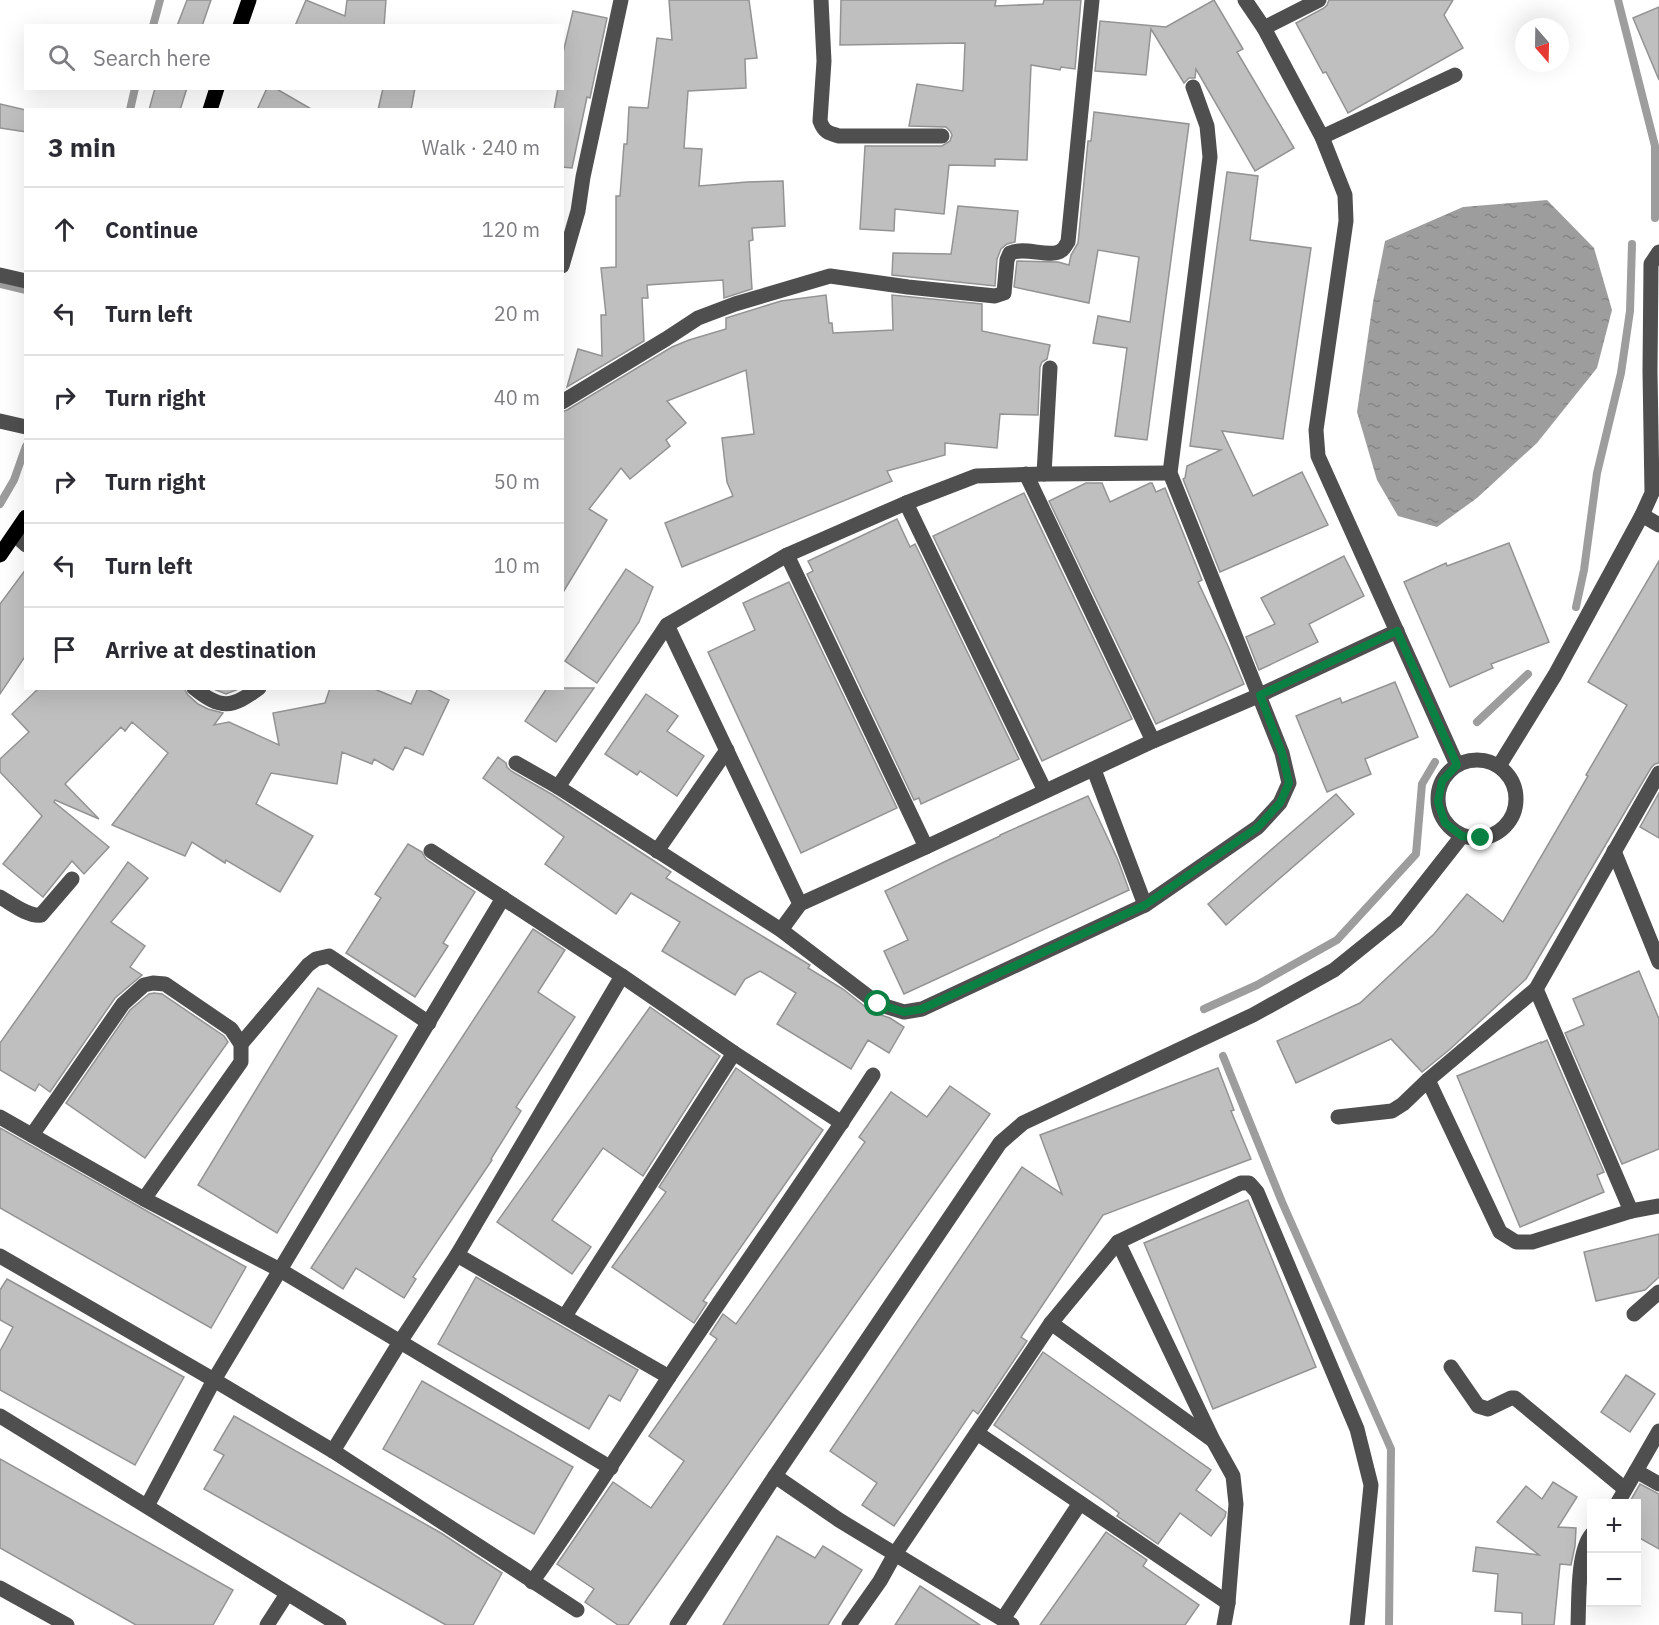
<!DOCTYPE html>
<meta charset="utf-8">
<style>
body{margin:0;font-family:"IBM Plex Sans",sans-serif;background:#f7f7f7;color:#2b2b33}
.controls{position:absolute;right:18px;bottom:18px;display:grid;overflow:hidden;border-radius:0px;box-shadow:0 6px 24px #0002}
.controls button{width:54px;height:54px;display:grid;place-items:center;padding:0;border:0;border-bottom:2px solid #e1e1e2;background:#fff;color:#2b2b33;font:30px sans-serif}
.compass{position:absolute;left:1515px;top:18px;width:54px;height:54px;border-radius:50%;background:#fff;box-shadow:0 6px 24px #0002;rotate:160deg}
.stop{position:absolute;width:18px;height:18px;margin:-14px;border:4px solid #0b8043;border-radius:50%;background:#fff}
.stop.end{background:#0b8043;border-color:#fff;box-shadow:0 2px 6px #0008}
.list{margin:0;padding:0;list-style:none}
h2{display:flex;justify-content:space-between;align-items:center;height:78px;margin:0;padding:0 24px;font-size:26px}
h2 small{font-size:20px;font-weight:400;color:#7c7c81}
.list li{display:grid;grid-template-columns:39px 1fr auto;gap:18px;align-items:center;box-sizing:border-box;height:84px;padding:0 24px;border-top:2px solid #e1e1e2}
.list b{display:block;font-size:22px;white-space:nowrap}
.list em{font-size:20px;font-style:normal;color:#7c7c81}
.icon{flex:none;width:33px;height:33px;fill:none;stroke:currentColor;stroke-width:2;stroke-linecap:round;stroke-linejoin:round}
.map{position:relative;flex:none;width:1659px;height:1625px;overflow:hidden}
.search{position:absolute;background:#fff;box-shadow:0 6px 24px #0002;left:24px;top:24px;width:540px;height:66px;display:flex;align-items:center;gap:15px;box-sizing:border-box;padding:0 21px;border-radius:0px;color:#7c7c81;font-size:22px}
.panel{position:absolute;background:#fff;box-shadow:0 6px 24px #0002;left:24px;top:108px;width:540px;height:582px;border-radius:0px}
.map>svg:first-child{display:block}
</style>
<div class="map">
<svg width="1659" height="1625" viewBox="0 0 1659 1625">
<defs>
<pattern id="water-ripples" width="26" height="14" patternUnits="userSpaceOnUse" patternTransform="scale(1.5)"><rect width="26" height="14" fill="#9d9d9d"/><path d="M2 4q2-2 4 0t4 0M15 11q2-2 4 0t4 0" fill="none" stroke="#858585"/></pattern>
</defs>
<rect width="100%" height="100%" fill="#fff"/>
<polygon fill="url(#water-ripples)" points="1547,200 1594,248 1612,310 1597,368 1537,443 1477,498 1437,527 1398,516 1377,480 1357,412 1373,302 1385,241 1463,207"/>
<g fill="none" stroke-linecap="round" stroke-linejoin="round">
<g stroke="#9d9d9d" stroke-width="8">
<polyline points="1618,0 1655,146 1655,218"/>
<polyline points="153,26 160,0"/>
<polyline points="130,110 135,88"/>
<polyline points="0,284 26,290"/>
<polyline points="0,504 14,480 26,446"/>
<polyline points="1576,607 1584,570 1597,473 1621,373 1630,311 1632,244"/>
<polyline points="1477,722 1528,674"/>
<polyline points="1204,1009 1257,985 1337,940 1416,854 1422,784 1435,762"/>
<polyline points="1223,1056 1282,1202 1391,1449 1389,1625"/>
</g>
</g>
<g fill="#bfbfbf" stroke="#939393" stroke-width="1.5">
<polygon points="187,0 211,0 202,26 177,26"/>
<polygon points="306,0 345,16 347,0 386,0 384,26 295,26"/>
<polygon points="669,0 749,0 757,58 745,59 746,88 688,91 684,148 702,149 699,186 747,182 783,181 785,226 752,228 753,240 749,241 752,289 724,298 723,280 647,285 648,298 642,298 644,341 567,387 578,349 602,356 601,315 606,315 601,268 616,267 616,196 620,196 624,144 627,144 629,107 648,108 657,38 672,40"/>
<polygon points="841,0 996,0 995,6 1043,4 1044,0 1081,0 1075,69 1061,67 1060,70 1031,65 1027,160 995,159 995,166 949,165 944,214 895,209 894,231 860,229 865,146 942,146 950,141 952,135 950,131 946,127 909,126 917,84 963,91 965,43 840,45"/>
<polygon points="1214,0 1243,49 1237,52 1294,148 1255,171 1196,69 1195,78 1189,78 1184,83 1151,29 1146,75 1095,71 1100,21 1166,27"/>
<polygon points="1329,0 1453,0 1444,15 1463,48 1348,113 1326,72 1323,73 1296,23 1324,8 1327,5"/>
<polygon points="1659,7 1659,80 1633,18"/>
<polygon points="573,11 607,18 590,98 587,97 572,168 562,167 562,110 554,110 558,88 562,88 562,57"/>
<polygon points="155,88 187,88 180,110 149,110"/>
<polygon points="267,88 275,88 313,110 257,110"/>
<polygon points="383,88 415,88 411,110 378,110"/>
<polygon points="0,104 26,110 26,132 0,128"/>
<polygon points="1094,112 1189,124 1147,440 1115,436 1127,348 1093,343 1098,316 1130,322 1139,257 1098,250 1089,303 1014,287 1017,261 1058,262 1069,265 1071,255 1078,243 1088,141 1091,141"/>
<polygon points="1227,172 1258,176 1250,240 1311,248 1283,439 1222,431 1253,496 1302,472 1328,525 1220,572 1183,479 1185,478 1187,466 1221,450 1190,446"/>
<polygon points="958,206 1018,211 1015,242 1007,244 1001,249 997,259 995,286 892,275 893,253 951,254"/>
<polygon points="826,295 829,323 832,323 833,333 893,330 892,295 982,304 982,331 1050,345 1047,359 1042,362 1040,367 1038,415 1000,414 997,448 945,443 945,455 887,471 892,481 682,567 665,523 733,496 727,482 722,438 754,434 746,370 667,401 686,423 666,440 670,446 630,479 621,468 589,509 607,520 562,594 562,412 567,410 672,347 689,340 726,329 726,318 781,301"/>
<polygon points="1086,483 1102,483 1110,502 1150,483 1152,483 1156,492 1165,488 1202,580 1198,582 1228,646 1244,684 1156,724 1049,501"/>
<polygon points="1024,493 1132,719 1042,761 933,536"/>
<polygon points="897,519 910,547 915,544 1019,759 921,804 919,798 914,800 807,574 813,571 808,561"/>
<polygon points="1509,543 1549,642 1491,664 1493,668 1450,687 1404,582 1446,563 1447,566"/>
<polygon points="1344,556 1364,596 1309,624 1318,642 1259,670 1246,637 1275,624 1261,598"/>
<polygon points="1659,561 1659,763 1655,764 1651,768 1526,979 1449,1050 1422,1072 1391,1039 1296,1083 1277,1041 1360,1003 1434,934 1467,894 1503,922 1588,776 1586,775 1627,705 1588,682"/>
<polygon points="26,569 26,655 0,694 0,604"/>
<polygon points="626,569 653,587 639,622 597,683 565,661"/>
<polygon points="789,582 897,808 801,853 708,652 755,630 743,603"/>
<polygon points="1395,682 1418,737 1365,759 1371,774 1327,792 1296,716 1340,698 1342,703"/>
<polygon points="39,688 184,688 188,695 198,704 208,709 223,713 214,725 229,722 279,745 273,713 325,703 330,688 372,688 411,704 418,688 425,688 449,700 423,755 405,747 393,770 374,759 372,764 342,752 337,784 271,773 256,804 313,836 280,892 226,860 225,863 192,842 185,856 112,825 168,753 132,722 125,731 121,727 65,784 99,819 55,800 54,802 109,847 84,874 72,861 43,897 3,864 42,816 0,772 0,759 29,732 12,714"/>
<polygon points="211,688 241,688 226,694"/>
<polygon points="547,688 594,688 556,742 525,721"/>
<polygon points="646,694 678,716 667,731 704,756 677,796 640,771 637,775 605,754"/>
<polygon points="498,757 506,763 507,767 511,771 553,795 671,872 666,878 810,965 808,968 843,989 872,1012 890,1018 904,1027 889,1053 868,1040 851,1069 777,1024 796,993 760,971 745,979 735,995 662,951 680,922 631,893 616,914 545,864 564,837 483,778"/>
<polygon points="1659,793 1659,838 1640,827"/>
<polygon points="1336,794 1354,814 1226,925 1208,904"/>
<polygon points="1088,796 1118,860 1129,890 904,994 884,951 908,940 885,891 944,862 1000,836 1000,835"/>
<polygon points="408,844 422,852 426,859 475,892 443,943 448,946 415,997 346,953 381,898 375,894"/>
<polygon points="128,862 148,878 111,922 145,946 130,967 142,975 115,998 50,1092 39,1084 35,1091 0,1070 0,1043"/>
<polygon points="533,929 565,950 538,992 575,1017 516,1107 521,1111 491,1159 492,1160 413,1277 416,1279 404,1298 356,1268 343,1289 311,1268"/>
<polygon points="1639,971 1659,1019 1659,1149 1622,1164 1565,1033 1584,1025 1573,999"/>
<polygon points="318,988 397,1036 277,1233 198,1185"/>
<polygon points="154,993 162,994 224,1036 228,1042 145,1158 66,1103 130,1010 149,994"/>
<polygon points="650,1007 720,1056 643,1176 603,1148 552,1220 591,1247 572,1274 497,1222"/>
<polygon points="1547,1040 1604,1172 1597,1175 1604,1192 1520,1227 1457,1076 1541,1042 1541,1043"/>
<polygon points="736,1068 823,1130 703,1301 707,1303 694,1323 612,1267 666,1192 659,1187"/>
<polygon points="1218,1068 1234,1110 1231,1111 1251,1159 1103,1215 1021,1337 1027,1341 978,1414 973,1410 894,1526 862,1505 877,1483 830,1451 1022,1167 1062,1194 1040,1135"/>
<polygon points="950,1086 990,1114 628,1625 618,1625 585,1602 594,1589 557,1564 613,1482 651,1508 684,1461 649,1436 717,1339 710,1334 723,1314 736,1324 865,1142 859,1137 891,1092 927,1117"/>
<polygon points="0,1128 246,1267 211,1328 0,1208"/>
<polygon points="1248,1200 1316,1367 1213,1409 1144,1243"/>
<polygon points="1659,1234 1659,1277 1645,1290 1596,1301 1584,1252"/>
<polygon points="476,1277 638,1370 620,1401 609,1395 589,1429 438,1344"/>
<polygon points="7,1279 184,1377 135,1465 0,1390 0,1351 13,1327 0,1320 0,1290"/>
<polygon points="1043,1352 1211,1470 1196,1490 1226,1512 1225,1517 1211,1536 1180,1513 1158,1544 1117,1516 1119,1513 1103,1501 994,1425"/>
<polygon points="1626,1375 1655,1394 1630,1432 1601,1412"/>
<polygon points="422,1381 573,1467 534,1534 383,1449"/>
<polygon points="234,1416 441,1533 502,1573 473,1625 446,1625 204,1489 224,1455 214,1450"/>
<polygon points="0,1459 233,1590 213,1625 136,1625 0,1548"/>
<polygon points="1553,1482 1577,1497 1558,1527 1576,1528 1575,1546 1571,1565 1560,1564 1554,1625 1522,1625 1522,1613 1495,1611 1498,1574 1473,1571 1476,1547 1539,1555 1497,1522 1526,1486 1542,1499"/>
<polygon points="1640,1484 1659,1494 1659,1549 1636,1536 1636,1503 1629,1503"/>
<polygon points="1106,1532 1147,1560 1143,1566 1199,1605 1185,1625 1040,1625"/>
<polygon points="777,1536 815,1558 823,1546 862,1570 828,1625 723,1625"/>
<polygon points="920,1586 980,1625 895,1625"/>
</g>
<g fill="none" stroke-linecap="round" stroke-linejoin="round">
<g stroke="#4f4f4f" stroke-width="15">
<path d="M821 0 824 61 820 121C824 132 828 133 839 136H942"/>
<polyline points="1245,0 1264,28 1322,137 1345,195 1346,221 1316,430 1318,456 1457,765"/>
<polyline points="1264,28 1319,0"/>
<polyline points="1322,137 1455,75"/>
<polyline points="562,266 578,211 583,177 621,0"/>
<polyline points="0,275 26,281"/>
<path d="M562 402 666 339 698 318 735 304 830 276 908 287 995 296 1004 293 1007 260 1010 253C1025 246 1052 259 1062 250 1065 248 1066 244 1068 242L1092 0"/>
<polyline points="0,421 26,427"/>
<polyline points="1026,474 1153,741"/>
<polyline points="1044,474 1050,368"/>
<polyline points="906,503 1045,791"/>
<polyline points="1642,515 1659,525"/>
<polyline points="15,535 26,545"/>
<polyline points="787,555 926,847"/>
<polyline points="667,625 800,904"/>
<path d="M194 688C221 710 232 708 259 688"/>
<circle cx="1477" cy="799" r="39"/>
<polyline points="516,763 558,787 781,930 878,1004 904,1012 922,1009 1145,905 1258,827 1280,803 1289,783 1282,753 1170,473 1210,157 1207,126 1193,87"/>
<polyline points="1499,766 1555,675 1642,515 1652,493 1650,371 1651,264 1659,252"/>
<polyline points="1094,770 1145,905"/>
<polyline points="558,787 667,625 787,555 906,503 976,476 1044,474 1170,473"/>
<polyline points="431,851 622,976 734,1053 842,1123"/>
<polyline points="657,851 727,750"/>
<polyline points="1614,851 1659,962"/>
<path d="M0 897C11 903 28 917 41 915L72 879"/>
<polyline points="781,930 800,904 926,847 1153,741 1260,695 1397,631"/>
<polyline points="1536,989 1631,1211"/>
<polyline points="241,1044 308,965 316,959 329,956 429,1023"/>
<polyline points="1428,1080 1500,1232 1516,1242 1532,1242 1631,1211 1659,1206"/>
<polyline points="0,1117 144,1199 280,1270 611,1468"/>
<polyline points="1338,1117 1392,1111 1403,1104 1428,1080 1536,989 1659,773"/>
<polyline points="32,1135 123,1004 144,985 153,983 165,984 231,1029 241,1044 241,1062 144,1199"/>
<polyline points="1118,1242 1213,1440 1233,1476 1236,1504 1228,1603 1224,1625"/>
<polyline points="457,1255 669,1377"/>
<polyline points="0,1256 214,1380 333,1451 577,1610"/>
<polyline points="1634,1314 1659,1292"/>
<polyline points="565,1316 734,1053"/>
<polyline points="1051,1323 1211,1439"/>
<polyline points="1451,1367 1478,1406 1488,1409 1511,1398 1515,1398 1625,1489"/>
<polyline points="0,1416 339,1625"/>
<polyline points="977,1433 1228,1603"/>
<polyline points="333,1451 400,1342 457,1255 622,976"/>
<polyline points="1636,1471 1659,1484"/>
<polyline points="775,1476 839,1520 1012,1625"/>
<polyline points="1617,1504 1659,1431"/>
<polyline points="147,1506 214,1380 503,898"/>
<path d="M532 1582C580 1515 624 1446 669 1377 736 1276 807 1177 873 1075"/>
<polyline points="0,1588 67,1625"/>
<polyline points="1003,1619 1080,1503"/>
<polyline points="267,1625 287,1594"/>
<polyline points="677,1625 775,1476 1000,1143 1023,1123 1253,1015 1334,970 1396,920 1462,836"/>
<polyline points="849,1625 880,1581 895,1554 1051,1323 1118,1242 1241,1183 1249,1183 1257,1192 1357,1429 1371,1485 1357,1625"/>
<path d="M1578 1625C1579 1602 1577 1551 1592 1534"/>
</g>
<g stroke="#000" stroke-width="15">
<polyline points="240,26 249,0"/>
<polyline points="210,110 217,88"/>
<polyline points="0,555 26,517"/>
</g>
</g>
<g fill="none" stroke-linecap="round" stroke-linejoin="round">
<polyline stroke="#0b8043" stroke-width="8" points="878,1004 904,1012 922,1009 1145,905 1258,827 1280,803 1289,783 1282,753 1260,695 1397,631 1457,765 1442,781 1438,802 1445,823 1462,836 1481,838"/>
</g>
</svg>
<div class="controls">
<button>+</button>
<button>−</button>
</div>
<svg class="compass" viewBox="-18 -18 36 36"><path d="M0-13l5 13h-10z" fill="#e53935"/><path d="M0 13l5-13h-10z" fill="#7c7c81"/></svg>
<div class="stop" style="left:878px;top:1004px"></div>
<div class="stop end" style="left:1481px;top:838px"></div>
<div class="search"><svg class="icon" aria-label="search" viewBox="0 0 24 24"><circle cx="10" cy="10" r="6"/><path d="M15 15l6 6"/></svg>Search here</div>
<section class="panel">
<h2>3 min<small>Walk · 240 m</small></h2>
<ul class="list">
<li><svg class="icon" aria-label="ahead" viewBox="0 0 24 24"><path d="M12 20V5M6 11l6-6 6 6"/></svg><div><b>Continue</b></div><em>120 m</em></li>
<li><svg class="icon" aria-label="left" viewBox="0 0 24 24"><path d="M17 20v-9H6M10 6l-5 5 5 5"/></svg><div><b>Turn left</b></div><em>20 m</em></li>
<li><svg class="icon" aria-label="right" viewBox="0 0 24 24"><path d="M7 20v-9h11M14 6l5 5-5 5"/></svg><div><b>Turn right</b></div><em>40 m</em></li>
<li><svg class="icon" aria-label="right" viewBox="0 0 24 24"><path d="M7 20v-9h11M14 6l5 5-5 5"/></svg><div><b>Turn right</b></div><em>50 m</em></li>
<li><svg class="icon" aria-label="left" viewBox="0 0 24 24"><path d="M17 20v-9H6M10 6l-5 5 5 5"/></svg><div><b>Turn left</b></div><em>10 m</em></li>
<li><svg class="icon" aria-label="arrive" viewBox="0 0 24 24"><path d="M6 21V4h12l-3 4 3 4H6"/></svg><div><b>Arrive at destination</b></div></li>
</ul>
</section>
</div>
